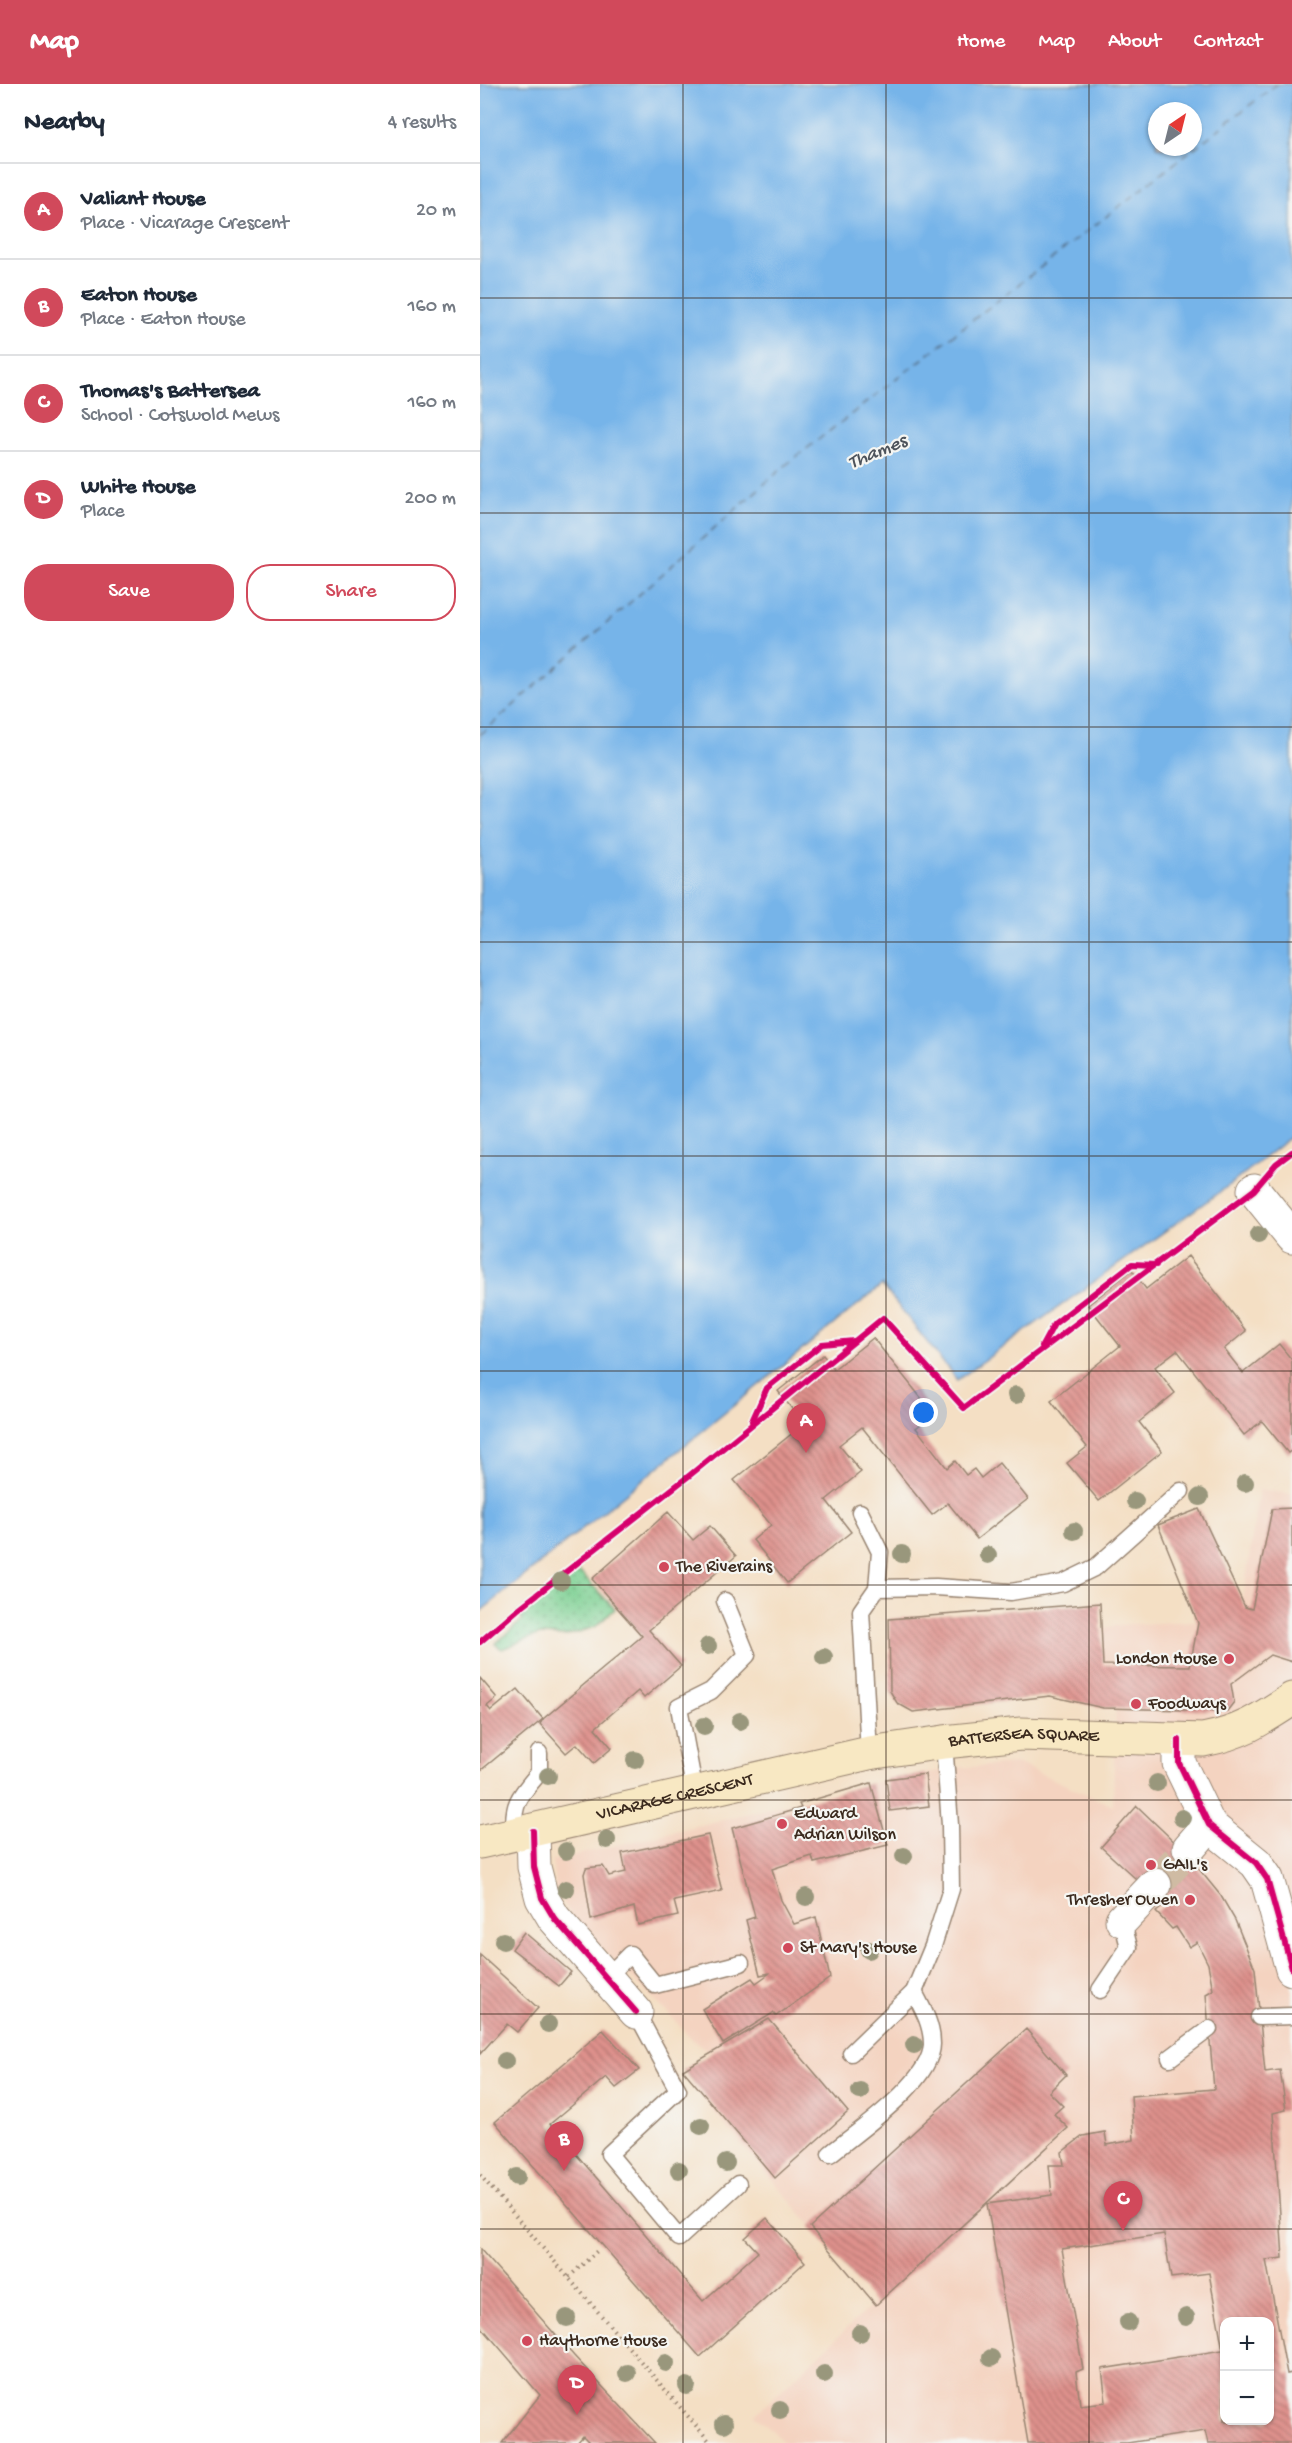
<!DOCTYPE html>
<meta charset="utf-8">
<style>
body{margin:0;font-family:"Gochi Hand",sans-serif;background:#f6f6f7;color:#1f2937}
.controls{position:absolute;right:18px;bottom:18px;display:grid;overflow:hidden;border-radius:12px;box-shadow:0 2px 4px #0004}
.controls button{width:54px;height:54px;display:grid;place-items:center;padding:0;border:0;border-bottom:2px solid #e0e1e3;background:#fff;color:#1f2937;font:30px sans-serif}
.compass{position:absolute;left:668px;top:18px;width:54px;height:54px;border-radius:50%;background:#fff;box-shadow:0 2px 4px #0004;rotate:35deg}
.you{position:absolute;left:444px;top:1329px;width:21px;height:21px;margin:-15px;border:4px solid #fff;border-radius:50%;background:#1a73e8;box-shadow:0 0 0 9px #1a73e833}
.badge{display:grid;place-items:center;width:39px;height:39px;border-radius:50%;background:#d1495b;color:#fff;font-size:20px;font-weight:700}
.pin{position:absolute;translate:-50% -50px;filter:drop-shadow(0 2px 3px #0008)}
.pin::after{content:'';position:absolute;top:32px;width:21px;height:18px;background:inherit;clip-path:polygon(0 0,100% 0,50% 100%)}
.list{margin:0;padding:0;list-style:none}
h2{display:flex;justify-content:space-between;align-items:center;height:78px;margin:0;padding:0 24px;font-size:26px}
h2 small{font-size:20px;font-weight:400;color:#747a83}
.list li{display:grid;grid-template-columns:39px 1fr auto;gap:18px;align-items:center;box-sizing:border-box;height:96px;padding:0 24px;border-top:2px solid #e0e1e3}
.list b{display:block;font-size:22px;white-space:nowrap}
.list p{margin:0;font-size:20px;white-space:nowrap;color:#747a83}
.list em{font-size:20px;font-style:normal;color:#747a83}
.actions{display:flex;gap:12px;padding:18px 24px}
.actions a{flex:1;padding:14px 0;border:2px solid #d1495b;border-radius:24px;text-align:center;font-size:21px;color:#d1495b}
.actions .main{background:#d1495b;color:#fff}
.map{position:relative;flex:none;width:812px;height:2359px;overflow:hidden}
header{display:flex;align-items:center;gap:36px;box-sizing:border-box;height:84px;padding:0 30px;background:#d1495b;color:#fff}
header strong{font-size:28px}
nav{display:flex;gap:33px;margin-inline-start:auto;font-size:21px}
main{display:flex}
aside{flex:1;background:#fff}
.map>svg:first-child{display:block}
</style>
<header>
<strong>Map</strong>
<nav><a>Home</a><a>Map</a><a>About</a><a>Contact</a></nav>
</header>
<main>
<aside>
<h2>Nearby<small>4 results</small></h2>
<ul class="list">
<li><span class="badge">A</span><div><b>Valiant House</b><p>Place · Vicarage Crescent</p></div><em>20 m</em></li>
<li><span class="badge">B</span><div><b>Eaton House</b><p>Place · Eaton House</p></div><em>160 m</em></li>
<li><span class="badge">C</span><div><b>Thomas's Battersea</b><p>School · Cotswold Mews</p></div><em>160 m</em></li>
<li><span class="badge">D</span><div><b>White House</b><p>Place</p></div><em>200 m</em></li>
</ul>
<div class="actions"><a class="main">Save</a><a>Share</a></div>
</aside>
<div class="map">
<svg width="812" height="2359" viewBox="0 0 812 2359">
<defs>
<pattern id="grass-dots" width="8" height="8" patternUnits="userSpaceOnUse" patternTransform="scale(1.5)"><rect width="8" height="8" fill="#7dd093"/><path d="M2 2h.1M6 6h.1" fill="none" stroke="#68a977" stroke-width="1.8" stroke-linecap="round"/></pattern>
<pattern id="building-back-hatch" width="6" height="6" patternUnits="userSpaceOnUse" patternTransform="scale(1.5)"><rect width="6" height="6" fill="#de918c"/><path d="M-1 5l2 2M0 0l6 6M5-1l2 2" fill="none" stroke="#b57772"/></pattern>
</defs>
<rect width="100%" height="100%" fill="#f6f6f2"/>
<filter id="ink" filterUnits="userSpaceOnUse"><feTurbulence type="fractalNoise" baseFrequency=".0167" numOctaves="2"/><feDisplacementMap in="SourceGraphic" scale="12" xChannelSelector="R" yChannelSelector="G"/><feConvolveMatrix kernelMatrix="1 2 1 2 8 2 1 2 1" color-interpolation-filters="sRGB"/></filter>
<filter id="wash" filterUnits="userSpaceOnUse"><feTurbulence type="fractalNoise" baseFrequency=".008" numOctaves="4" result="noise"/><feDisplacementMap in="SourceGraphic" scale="24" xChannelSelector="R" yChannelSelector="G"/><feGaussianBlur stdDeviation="1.35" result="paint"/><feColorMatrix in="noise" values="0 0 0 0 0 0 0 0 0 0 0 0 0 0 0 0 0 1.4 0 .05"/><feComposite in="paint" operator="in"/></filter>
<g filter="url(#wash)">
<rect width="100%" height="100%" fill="#f4dfc4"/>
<path fill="#f4d3c0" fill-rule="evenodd" d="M779 1406 812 1410V2026L806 2027 812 2077V2359H305L275 2331 396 2217 210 2000 244 1979 211 1954 187 1928 100 1845 76 1807 72 1777 398 1698 476 1684 539 1680 633 1722 636 1622 620 1620 619 1545 640 1541 713 1537 756 1540 763 1517ZM744 2238H790V2336H744Z"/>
<polygon fill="url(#grass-dots)" stroke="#5c7d58" stroke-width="1.5" points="98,1486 135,1525 115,1543 86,1552 58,1551 22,1565 15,1560 43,1536 37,1530"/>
<path fill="#76b4e9" stroke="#586f84" stroke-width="1.5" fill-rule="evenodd" d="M0 0H812V1052L755 1097 477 1296 402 1201 0 1528ZM677 27H713V63H677Z"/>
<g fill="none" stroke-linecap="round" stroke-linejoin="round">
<polyline stroke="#4d535b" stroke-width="1.5" stroke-dasharray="8 6" stroke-linecap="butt" points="0,651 307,380 797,0"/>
</g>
<g id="blocks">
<g fill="url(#building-back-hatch)" fill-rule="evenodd">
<polygon points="708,1172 766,1247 744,1265 763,1289 799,1260 812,1276 812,1366 808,1369 782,1337 764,1351 697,1266 675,1283 695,1309 659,1338 682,1367 619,1417 587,1379 607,1363 571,1317 640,1262 608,1221 652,1186 666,1205"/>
<polygon points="393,1254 454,1330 436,1344 467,1384 475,1377 486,1391 494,1385 501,1394 519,1379 548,1415 497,1455 468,1419 452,1431 382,1343 359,1361 381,1388 346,1416 371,1448 307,1499 273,1456 291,1441 254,1396 324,1340 298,1307 343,1271 354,1285"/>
<polygon points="812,1424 812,1578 790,1571 751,1600 754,1618 747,1627 623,1624 570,1612 433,1628 417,1619 410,1607 409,1535 620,1519 623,1581 710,1582 718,1539 678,1441 719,1425 765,1523 772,1525 792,1425"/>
<polygon points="188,1428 213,1456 230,1442 256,1472 169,1546 201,1582 164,1614 158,1607 115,1644 132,1664 114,1679 97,1660 86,1669 60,1640 63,1635 162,1552 112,1495"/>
<polygon points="0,1594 17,1614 7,1622 11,1627 38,1605 63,1635 0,1687"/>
<polygon points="445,1690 449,1722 410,1727 406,1695"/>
<polygon points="391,1699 408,1761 334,1779 332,1772 292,1785 301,1816 314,1840 336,1833 350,1894 296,1932 293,1929 243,1960 222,1925 272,1894 276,1899 290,1889 280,1891 266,1836 275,1833 252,1744 321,1724 319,1720"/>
<path d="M657 1722 705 1768 741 1812 755 1836 775 1885 785 1988 800 1986 806 2026 793 2029 803 2174 786 2176 807 2290 812 2289V2359H728L725 2347 647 2359H548L507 2120 572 2111 569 2081H584L582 2068 603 2052 625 2048 627 2061 654 2056 651 2012 734 2005 726 1910 733 1906 728 1880 717 1858 709 1863 696 1843 692 1845 676 1828 692 1816 677 1799 699 1775 667 1805 621 1763ZM684 2150 691 2194 729 2189 743 2266 622 2285 626 2318 600 2321 596 2288 603 2285 582 2165ZM744 2238H790L789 2337H744Z"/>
<polygon points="228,1751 242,1807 194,1817 198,1832 158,1841 154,1823 111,1836 104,1790 106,1784 123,1782 129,1792 146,1788 142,1769"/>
<polygon points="44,1848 91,1888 79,1902 32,1865"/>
<polygon points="0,1871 58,1924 37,1948 27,1940 0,1970"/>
<polygon points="289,1935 368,2028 295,2094 203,1986"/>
<polygon points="546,1945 586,1991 569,2008 583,2022 574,2030 588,2044 396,2221 330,2143"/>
<polygon points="123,1946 159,1986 136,2004 126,1993 70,2040 223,2217 278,2168 265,2154 287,2134 325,2178 220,2273 15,2038"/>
<polygon points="0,2165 94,2272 175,2359 110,2359 103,2352 97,2359 22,2359 60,2311 0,2241"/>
</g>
</g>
</g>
<g filter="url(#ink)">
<use href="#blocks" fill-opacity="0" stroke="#988471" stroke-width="1.5"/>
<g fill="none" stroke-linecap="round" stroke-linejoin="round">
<polyline stroke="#cfbba3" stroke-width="33" stroke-dasharray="33 16" stroke-linecap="butt" points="675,1801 709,1764"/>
<g stroke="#988471" stroke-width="19">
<g id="lane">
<polyline points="380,1428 400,1468 397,1504"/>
<polyline points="389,1669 381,1527 397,1504 456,1503 531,1508 583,1499 616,1483 701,1407"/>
<polyline points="215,1709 199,1623 231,1607 267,1571 245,1517"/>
<path d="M35 1750C31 1720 40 1711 59 1689V1669"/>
<polyline points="127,1893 150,1870 175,1901 261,1879"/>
<polyline points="620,1906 649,1863 642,1836"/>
<polyline points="156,1928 198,2006 129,2070 199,2154 258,2100"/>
<polyline points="779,1933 812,1932"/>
<polyline points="371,1969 434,1908 453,1862 471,1805 470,1741 464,1658"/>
<polyline points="690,1974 729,1945"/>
<path d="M350 2070C378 2047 452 1997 452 1960 452 1941 443 1925 434 1908"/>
</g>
</g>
<g stroke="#988471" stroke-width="35">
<g id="street">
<polyline points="774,1106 812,1153"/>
<polyline points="699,1656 699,1679 729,1741 776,1779 787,1795 812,1885"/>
<polyline points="53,1747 54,1783 62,1814 74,1834 156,1928"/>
<polyline points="709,1764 729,1741"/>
<polyline points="642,1836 675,1801"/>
</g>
</g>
<g stroke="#988471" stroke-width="35">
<g id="secondary">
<path id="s1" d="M0 1758 389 1669 464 1658 541 1650 723 1656C761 1649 780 1636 812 1615"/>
</g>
</g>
<g stroke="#988471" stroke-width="4" stroke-dasharray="1.5 4.5" stroke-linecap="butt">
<polyline points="0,2091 231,2359"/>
<polyline points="89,2193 117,2167"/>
</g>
<use href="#lane" stroke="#fff" stroke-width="16"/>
<use href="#street" stroke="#fff" stroke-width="33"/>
<use href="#secondary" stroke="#f8e8c3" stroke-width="33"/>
<g stroke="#f6f6f2" stroke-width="10">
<g id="cycleway">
<polyline points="562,1262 574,1240 652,1180 676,1181"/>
<polyline points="272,1337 287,1304 342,1260 374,1257"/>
<polyline points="0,1558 37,1526 210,1391 403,1234 484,1324 774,1106 796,1080 812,1068"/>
<polyline points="699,1656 699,1679 729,1741 776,1779 787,1795 812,1885"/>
<polyline points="53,1747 54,1783 62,1814 74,1834 156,1928"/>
</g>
</g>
<use href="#cycleway" stroke="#d6006c" stroke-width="6"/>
</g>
<g fill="#99977c">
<circle cx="778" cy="1151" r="9"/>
<circle cx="536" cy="1311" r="9"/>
<circle cx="765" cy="1399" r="9"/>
<circle cx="720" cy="1413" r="9"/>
<circle cx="655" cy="1417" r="9"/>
<circle cx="594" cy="1447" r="9"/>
<circle cx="422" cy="1470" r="9"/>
<circle cx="508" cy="1471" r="9"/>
<circle cx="81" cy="1497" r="9"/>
<circle cx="228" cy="1562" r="9"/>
<circle cx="344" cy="1573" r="9"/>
<circle cx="260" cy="1637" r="9"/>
<circle cx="224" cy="1642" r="9"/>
<circle cx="155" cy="1676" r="9"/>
<circle cx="68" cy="1692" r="9"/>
<circle cx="677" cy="1699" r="9"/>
<circle cx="702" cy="1734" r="9"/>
<circle cx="127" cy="1756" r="9"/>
<circle cx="86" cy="1767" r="9"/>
<circle cx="424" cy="1772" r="9"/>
<circle cx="86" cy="1805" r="9"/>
<circle cx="326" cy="1813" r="9"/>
<circle cx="23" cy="1857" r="9"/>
<circle cx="389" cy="1866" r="9"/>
<circle cx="68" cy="1940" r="9"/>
<circle cx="434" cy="1961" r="9"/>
<circle cx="25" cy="1977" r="9"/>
<circle cx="380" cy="2007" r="9"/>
<circle cx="221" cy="2042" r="9"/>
<circle cx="246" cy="2079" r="9"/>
<circle cx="199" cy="2086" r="9"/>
<circle cx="37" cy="2093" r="9"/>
<circle cx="706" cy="2233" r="9"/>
<circle cx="87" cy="2234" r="9"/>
<circle cx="648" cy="2238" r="9"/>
<circle cx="380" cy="2249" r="9"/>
<circle cx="511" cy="2274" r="9"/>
<circle cx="186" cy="2279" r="9"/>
<circle cx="147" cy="2289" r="9"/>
<circle cx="344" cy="2290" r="9"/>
<circle cx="207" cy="2302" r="9"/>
<circle cx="300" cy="2326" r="9"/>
<circle cx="244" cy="2340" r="9"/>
</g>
</g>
<path fill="none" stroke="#3b2a1e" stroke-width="1.5" stroke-opacity="0.55" d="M203 0V2359M406 0V2359M609 0V2359M0 214H812M0 429H812M0 643H812M0 858H812M0 1072H812M0 1287H812M0 1501H812M0 1716H812M0 1930H812M0 2145H812"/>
<g fill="#d1495b" stroke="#f6f6f2" stroke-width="2">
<circle cx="184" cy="1483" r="6"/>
<circle cx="749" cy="1575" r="6"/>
<circle cx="656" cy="1620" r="6"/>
<circle cx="302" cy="1740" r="6"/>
<circle cx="671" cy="1781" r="6"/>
<circle cx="710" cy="1816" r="6"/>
<circle cx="308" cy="1864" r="6"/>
<circle cx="47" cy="2257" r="6"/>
</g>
<g text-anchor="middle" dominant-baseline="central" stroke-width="4.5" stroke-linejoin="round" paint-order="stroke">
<g font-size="18" fill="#3b2a1e" stroke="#f6f6f2" text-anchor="start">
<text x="196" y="1483">The Riverains</text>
<text x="737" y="1575" text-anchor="end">London House</text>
<text x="668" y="1620">Foodways</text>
<text x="314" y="1730">Edward<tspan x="314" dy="21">Adrian Wilson</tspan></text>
<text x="683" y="1781">GAIL's</text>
<text x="698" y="1816" text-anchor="end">Thresher Owen</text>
<text x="320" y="1864">St Mary's House</text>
<text x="59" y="2257">Haythorne House</text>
</g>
<g font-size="18" fill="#3b2a1e" stroke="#f6f6f2">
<text stroke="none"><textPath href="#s1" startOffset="555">BATTERSEA SQUARE</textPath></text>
<text stroke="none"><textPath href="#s1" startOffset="200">VICARAGE CRESCENT</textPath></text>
</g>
<g font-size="20" font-style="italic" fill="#4d535b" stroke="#f6f6f2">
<text transform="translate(398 369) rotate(-23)">Thames</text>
</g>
</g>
</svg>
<div class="controls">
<button>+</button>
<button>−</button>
</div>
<svg class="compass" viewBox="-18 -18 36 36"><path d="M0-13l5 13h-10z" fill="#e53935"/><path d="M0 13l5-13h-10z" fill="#747a83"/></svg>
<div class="you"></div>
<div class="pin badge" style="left:326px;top:1369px">A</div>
<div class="pin badge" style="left:84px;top:2087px">B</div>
<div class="pin badge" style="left:643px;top:2147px">C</div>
<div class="pin badge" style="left:97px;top:2331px">D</div>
</div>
</main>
